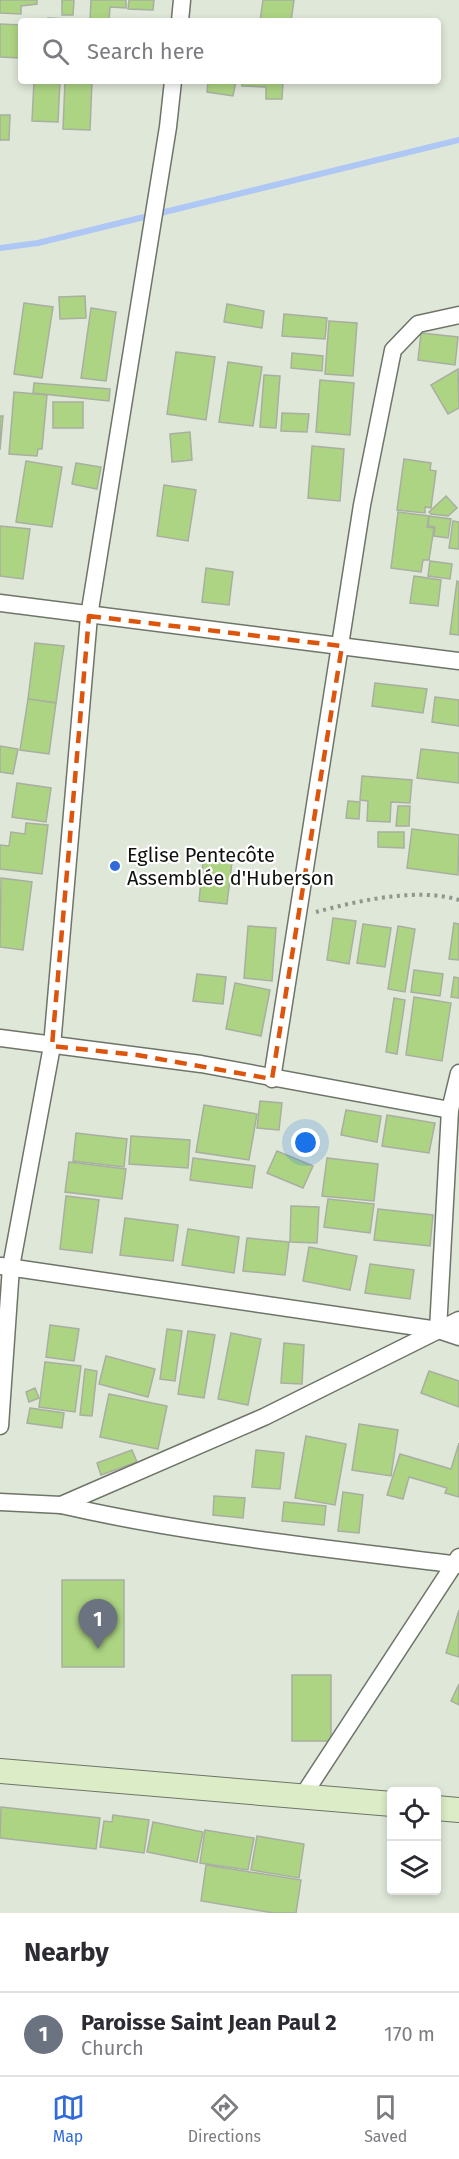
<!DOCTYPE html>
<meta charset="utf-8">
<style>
body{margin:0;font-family:"Fira Sans",sans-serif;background:#f2f2f3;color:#2b2b33}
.controls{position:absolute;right:18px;bottom:18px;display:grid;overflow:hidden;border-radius:6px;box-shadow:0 3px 9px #0003}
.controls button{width:54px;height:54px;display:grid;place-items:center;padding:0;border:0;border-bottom:2px solid #e1e1e2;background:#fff;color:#2b2b33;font:30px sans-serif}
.you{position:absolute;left:306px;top:1143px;width:21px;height:21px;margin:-15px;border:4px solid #fff;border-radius:50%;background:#1a73e8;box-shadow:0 0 0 9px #1a73e833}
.badge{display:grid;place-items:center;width:39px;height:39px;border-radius:50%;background:#306bd9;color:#fff;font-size:20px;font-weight:700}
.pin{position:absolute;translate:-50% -50px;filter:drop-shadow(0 2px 3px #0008)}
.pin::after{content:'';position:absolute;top:32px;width:21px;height:18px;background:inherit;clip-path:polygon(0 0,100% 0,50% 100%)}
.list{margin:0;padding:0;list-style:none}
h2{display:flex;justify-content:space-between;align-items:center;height:78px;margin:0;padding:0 24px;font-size:26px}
h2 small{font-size:20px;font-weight:400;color:#7c7c81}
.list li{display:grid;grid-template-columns:39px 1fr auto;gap:18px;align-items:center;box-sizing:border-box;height:84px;padding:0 24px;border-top:2px solid #e1e1e2}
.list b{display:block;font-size:22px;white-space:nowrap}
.list p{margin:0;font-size:20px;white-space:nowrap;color:#7c7c81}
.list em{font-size:20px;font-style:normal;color:#7c7c81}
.icon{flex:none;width:33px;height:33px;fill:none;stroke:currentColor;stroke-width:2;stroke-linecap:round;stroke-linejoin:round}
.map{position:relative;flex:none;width:459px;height:1913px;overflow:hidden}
.search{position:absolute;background:#fff;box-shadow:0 3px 9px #0003;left:18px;right:18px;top:18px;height:66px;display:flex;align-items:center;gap:15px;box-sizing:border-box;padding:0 21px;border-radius:6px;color:#7c7c81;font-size:22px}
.sheet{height:162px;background:#fff}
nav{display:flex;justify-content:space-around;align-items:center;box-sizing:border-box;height:84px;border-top:2px solid #e1e1e2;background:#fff;font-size:16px;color:#7c7c81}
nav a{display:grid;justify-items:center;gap:3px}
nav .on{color:#306bd9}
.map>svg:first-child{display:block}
</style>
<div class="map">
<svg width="459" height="1913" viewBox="0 0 459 1913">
<rect width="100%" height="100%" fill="#dfe7d8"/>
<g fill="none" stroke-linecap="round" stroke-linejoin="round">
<polyline stroke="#aec7f4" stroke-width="6" points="0,248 38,243 459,140"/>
</g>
<g fill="#add483" stroke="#a8afa1" stroke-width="1.5">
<polygon points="0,0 37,0 37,4 21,6 21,14 0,13"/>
<polygon points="62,0 74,0 73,15 62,15"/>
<polygon points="91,0 126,0 126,8 110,7 109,21 90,21"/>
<polygon points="129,0 154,0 153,10 128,9"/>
<polygon points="263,0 294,0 291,21 260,21"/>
<polygon points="48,18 68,19 68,21 48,21"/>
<polygon points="0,24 21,25 21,58 0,57"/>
<polygon points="34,81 60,81 58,122 32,121"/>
<polygon points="65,81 92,81 90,130 63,129"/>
<polygon points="208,81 236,81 233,96 207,92"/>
<polygon points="242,81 283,81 282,99 266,99 266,87 242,86"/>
<polygon points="0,115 10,115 9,140 0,140"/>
<polygon points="85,296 86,318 60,319 59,297"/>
<polygon points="24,303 53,307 42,378 14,374"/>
<polygon points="227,304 264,311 262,328 224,322"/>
<polygon points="91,308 116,312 106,381 81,378"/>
<polygon points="284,314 327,318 325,339 282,336"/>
<polygon points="329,321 357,323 353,376 325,374"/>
<polygon points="421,333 458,337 455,365 418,360"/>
<polygon points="176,352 215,357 206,420 167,414"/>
<polygon points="292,353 323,356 322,371 291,368"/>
<polygon points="228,362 262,367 253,426 219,422"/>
<polygon points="458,369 459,408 448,414 431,385"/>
<polygon points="264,375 280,376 276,428 260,427"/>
<polygon points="320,380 354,383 350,435 316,432"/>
<polygon points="34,383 110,389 109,401 33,393"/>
<polygon points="14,392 47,395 42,449 38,449 37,456 9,454"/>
<rect x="53" y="402" width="30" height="26"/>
<polygon points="282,413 309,414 307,432 281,431"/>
<polygon points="0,416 3,416 0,450"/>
<polygon points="190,432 192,460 172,462 170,434"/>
<polygon points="312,446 344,449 340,501 308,498"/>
<polygon points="404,459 431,463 430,470 436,471 431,508 425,507 425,513 397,510"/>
<polygon points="26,461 62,467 52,527 16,522"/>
<polygon points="76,463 101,467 97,489 72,484"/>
<polygon points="164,485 196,490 188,541 157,536"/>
<polygon points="446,496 457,508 448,516 431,514 429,512"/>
<polygon points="398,512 429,516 427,527 434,528 429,560 423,560 421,572 391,568"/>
<polygon points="429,516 451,519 448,538 434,536 435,527 428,526"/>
<polygon points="453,521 459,522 459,549 449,548"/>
<polygon points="0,526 30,529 23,579 0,576"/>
<polygon points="430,561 452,564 450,579 428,576"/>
<polygon points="206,568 233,572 229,605 202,602"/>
<polygon points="414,576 441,580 438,606 410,603"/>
<polygon points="457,581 459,582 459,635 450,634"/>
<polygon points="35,643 64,646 56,703 28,699"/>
<polygon points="375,683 427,689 423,713 372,706"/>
<polygon points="435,697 459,700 459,726 432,722"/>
<polygon points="28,699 56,703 49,754 20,750"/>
<polygon points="0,746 18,749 13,774 0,772"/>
<polygon points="421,749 459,753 459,783 417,778"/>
<polygon points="362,776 412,780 410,803 391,802 390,822 367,821 368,801 360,800"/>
<polygon points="17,783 51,788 46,822 12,817"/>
<polygon points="348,801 360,802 359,819 346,818"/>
<polygon points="398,806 410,806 409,826 396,826"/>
<polygon points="26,823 48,825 42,874 0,869 0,845 9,846 11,832 25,834"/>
<polygon points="412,829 459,835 458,875 407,868"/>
<polygon points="378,832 404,832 404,848 378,847"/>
<polygon points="204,851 233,854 227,904 199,901"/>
<polygon points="1,878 32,882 23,950 0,947"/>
<polygon points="333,918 356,921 349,964 327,960"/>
<polygon points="454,923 459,924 459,960 449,959"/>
<polygon points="363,924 391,928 385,967 357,963"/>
<polygon points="248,926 276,928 272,981 244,978"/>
<polygon points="398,926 415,929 405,992 388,989"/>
<polygon points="414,970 443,974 440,996 411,992"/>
<polygon points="197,974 226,977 223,1004 193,1001"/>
<polygon points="454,977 459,978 459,998 451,997"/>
<polygon points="235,983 270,990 261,1036 226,1029"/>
<polygon points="414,997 451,1003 442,1061 406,1055"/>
<polygon points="394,998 405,1000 397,1054 386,1052"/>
<polygon points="260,1101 282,1103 279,1130 257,1128"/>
<polygon points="204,1105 257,1114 249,1160 196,1152"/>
<polygon points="346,1110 381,1116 377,1142 341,1135"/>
<polygon points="387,1115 435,1123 429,1153 382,1146"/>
<polygon points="76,1133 127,1139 124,1167 73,1161"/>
<polygon points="131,1136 190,1140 188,1168 129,1164"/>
<polygon points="277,1151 313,1166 303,1188 267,1173"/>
<polygon points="193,1158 255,1166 252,1188 190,1180"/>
<polygon points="327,1158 378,1164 374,1201 322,1196"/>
<polygon points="69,1162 126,1169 122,1199 65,1192"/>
<polygon points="66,1196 99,1200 92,1253 60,1249"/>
<polygon points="328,1199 374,1204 370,1233 324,1227"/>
<polygon points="291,1206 319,1207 317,1243 290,1242"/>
<polygon points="378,1209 433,1215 430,1246 374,1240"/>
<polygon points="125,1218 178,1225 173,1261 120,1255"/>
<polygon points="188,1229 239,1237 234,1273 182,1265"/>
<polygon points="247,1238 289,1242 285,1275 243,1271"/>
<polygon points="309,1247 357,1256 350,1290 303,1281"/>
<polygon points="370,1264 414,1270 410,1299 365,1293"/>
<polygon points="50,1325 79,1329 74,1361 46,1357"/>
<polygon points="167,1329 182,1331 175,1381 160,1379"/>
<polygon points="188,1331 215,1335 204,1398 178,1394"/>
<polygon points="231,1333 261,1339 248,1405 218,1399"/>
<polygon points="284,1343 304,1345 302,1384 281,1383"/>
<polygon points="106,1356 155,1369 148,1397 99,1384"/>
<polygon points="45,1362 81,1366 75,1412 39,1407"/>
<polygon points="85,1369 97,1371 92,1416 80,1415"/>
<polygon points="429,1371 459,1381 459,1407 421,1393"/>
<polygon points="35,1388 39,1398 29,1402 26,1392"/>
<polygon points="109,1394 167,1406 158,1449 100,1437"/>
<polygon points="30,1408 64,1413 62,1428 27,1423"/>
<polygon points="359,1424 398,1430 391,1476 352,1470"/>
<polygon points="306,1436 346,1444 335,1505 295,1498"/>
<polygon points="459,1443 459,1497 445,1493 447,1488 409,1477 403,1499 387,1495 400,1454 451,1469"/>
<polygon points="132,1450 137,1462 101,1475 97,1463"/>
<polygon points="256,1450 284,1453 280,1489 252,1487"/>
<polygon points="343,1492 363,1495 359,1533 338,1531"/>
<polygon points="214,1496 245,1498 243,1518 213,1515"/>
<polygon points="284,1502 326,1506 324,1525 282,1521"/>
<rect x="62" y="1580" width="62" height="87"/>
<polygon points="459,1610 459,1657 446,1653"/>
<rect x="292" y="1675" width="39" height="66"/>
<polygon points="459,1684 459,1705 451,1701"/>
<polygon points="1,1807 100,1818 96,1849 0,1838"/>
<polygon points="113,1815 149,1820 144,1853 100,1847 104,1821 112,1822"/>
<polygon points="153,1822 203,1832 197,1862 147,1852"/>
<polygon points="205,1830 254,1838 248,1870 200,1863"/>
<polygon points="257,1836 304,1844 299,1878 251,1870"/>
<polygon points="206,1865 301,1880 296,1913 274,1913 201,1901"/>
</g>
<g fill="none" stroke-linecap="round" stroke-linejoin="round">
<g stroke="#6e7568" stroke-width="19">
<g id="street">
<polyline points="180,21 182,0"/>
<polyline points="0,603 459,661"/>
<polyline points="0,1038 201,1064 450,1110"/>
<polyline points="272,1079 362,505 393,350 418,324 459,315"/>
<polyline points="1,1266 438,1330 459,1337"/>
<polyline points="438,1330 450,1110 459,1073"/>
<polyline points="0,1426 11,1267 52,1046 89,616 168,127 173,81"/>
<polyline points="0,1502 61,1505 264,1417 459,1320"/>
<path d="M61 1505C192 1535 326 1548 459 1565"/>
<polyline points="302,1797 459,1557"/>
</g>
</g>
<g stroke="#6e7568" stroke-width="26">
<g id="secondary">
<polyline points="0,1771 392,1804"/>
<polyline points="436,1808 459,1810"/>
</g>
</g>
<path stroke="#90968b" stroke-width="4" stroke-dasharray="3 4.5" stroke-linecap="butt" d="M316 912C357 901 418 887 459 900"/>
<use href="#street" stroke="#fff" stroke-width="16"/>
<use href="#secondary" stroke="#dcecc6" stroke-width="24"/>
</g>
<path fill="none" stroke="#dd550c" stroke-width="4.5" stroke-dasharray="12 8" stroke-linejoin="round" d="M89 616 342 646 272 1079 137 1055 52 1046Z"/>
<circle fill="#306bd9" stroke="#fff" stroke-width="2" cx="115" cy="866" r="6"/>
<g text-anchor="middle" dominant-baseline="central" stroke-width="4.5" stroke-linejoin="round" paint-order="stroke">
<g font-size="20" fill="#0f110d" stroke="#fff" text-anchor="start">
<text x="127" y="855">Eglise Pentecôte<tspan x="127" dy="23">Assemblée d'Huberson</tspan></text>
</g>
</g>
</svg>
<div class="controls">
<button><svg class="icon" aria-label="locate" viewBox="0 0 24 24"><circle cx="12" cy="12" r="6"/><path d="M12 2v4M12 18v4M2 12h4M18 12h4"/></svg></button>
<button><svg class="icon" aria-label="layers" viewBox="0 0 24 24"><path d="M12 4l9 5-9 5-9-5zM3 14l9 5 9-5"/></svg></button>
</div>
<div class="you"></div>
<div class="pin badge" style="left:98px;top:1649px;background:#6b7280">1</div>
<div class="search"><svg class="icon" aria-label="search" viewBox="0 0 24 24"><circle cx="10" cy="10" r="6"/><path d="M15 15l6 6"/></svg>Search here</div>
</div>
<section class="sheet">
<h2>Nearby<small></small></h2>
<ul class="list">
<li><span class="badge" style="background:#6b7280">1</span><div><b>Paroisse Saint Jean Paul 2</b><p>Church</p></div><em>170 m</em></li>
</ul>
</section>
<nav>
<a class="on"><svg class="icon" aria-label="map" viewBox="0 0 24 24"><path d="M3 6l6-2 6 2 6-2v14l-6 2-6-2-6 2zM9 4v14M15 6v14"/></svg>Map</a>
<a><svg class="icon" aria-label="directions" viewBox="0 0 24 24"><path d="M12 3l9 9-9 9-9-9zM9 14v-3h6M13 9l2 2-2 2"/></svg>Directions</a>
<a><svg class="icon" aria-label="saved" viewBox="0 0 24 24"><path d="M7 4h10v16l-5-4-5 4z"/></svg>Saved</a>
</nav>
